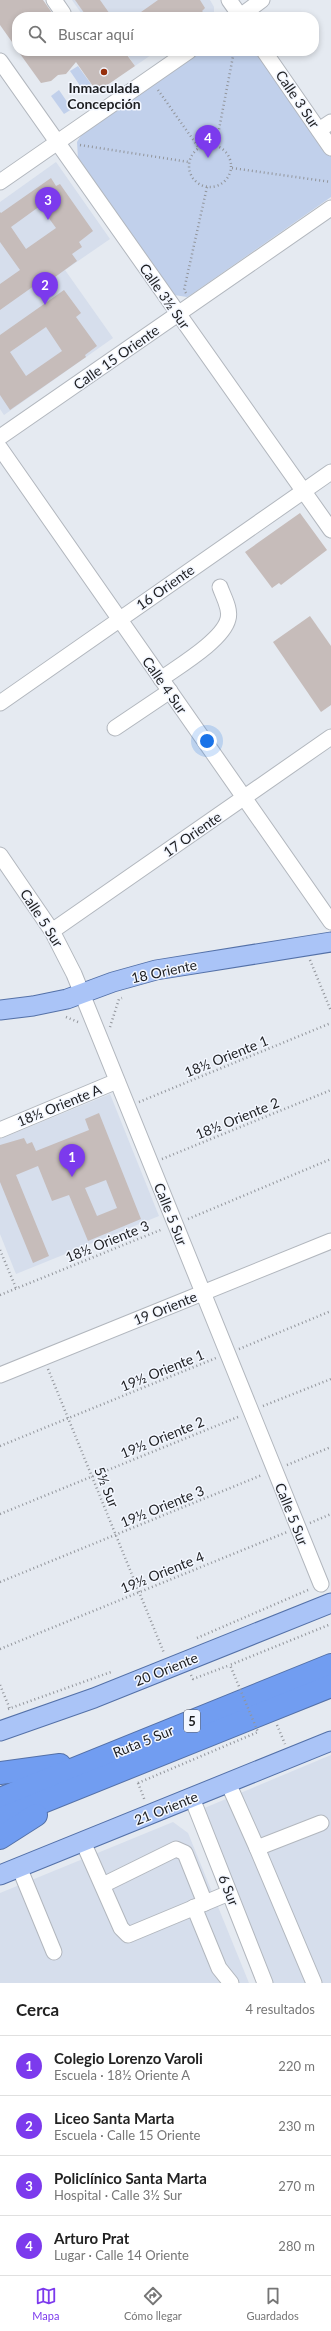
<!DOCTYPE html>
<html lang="es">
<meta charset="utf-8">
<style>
body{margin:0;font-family:Lato,sans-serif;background:#f6f6f6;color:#222}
.you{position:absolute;left:207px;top:741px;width:14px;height:14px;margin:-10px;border:3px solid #fff;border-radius:50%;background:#1a73e8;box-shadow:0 0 0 6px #1a73e833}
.badge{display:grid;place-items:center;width:26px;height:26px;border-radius:50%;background:#7c3aed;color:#fff;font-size:13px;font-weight:700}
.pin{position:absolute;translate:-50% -33px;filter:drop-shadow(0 1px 2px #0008)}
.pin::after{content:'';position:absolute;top:21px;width:14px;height:12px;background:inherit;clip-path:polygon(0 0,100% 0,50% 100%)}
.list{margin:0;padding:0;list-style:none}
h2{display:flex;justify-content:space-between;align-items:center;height:52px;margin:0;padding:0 16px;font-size:17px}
h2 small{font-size:13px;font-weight:400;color:#767676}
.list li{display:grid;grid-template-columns:26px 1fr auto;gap:12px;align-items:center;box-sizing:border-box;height:60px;padding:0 16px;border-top:1px solid #e0e0e0}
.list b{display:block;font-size:15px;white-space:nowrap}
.list p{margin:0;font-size:13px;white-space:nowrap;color:#767676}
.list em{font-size:13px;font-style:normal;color:#767676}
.icon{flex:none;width:22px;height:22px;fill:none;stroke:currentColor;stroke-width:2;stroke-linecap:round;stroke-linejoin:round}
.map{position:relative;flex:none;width:331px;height:1983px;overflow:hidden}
.search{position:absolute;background:#fff;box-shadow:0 2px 6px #0003;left:12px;right:12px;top:12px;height:44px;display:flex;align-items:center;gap:10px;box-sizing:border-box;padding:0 14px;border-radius:16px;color:#767676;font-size:15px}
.sheet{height:292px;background:#fff}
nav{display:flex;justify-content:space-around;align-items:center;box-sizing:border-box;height:56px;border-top:1px solid #e0e0e0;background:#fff;font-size:11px;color:#767676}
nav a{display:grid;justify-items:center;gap:2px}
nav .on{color:#7c3aed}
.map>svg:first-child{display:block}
</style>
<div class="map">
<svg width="331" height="1983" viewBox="0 0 331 1983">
<rect width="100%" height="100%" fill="#e5eaf1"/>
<g fill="#d6deec">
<polygon points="72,0 210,0 214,7 214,12 207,17 84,17"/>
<polygon points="125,51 157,51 135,66"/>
<polygon points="56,162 110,239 65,270 113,338 4,415 0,409 0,202"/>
<polygon points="110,1094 159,1216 16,1274 0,1234 0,1139"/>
<polygon points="331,1755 331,1983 273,1983 202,1809"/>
<polygon points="173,1822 188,1833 249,1983 0,1983 0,1893"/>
</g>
<g fill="#c1d0eb">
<polygon points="196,51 257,51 331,155 331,197 192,294 187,297 174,295 78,159 77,142 83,132"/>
<polygon points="78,66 91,84 83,90 70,71"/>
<polygon points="59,90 72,109 64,114 51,96"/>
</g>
<g fill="#c6bcba" fill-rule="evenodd">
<polygon points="0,0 43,0 55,17 17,17 17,49 0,25"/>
<polygon points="75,0 100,0 112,17 87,17"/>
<polygon points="158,0 200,0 205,8 202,11 206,15 186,13 180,17 134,17"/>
<polygon points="18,51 124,51 135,66 97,92 76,62 66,74 58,75 51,81 41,83"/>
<path d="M51 178 56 186 60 184 93 231 79 242 82 247 72 254 77 261 51 280 48 276 0 310V284L20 270 0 242V212L1 213ZM40 206 56 228 26 249 11 227Z"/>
<path d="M64 290 81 313 76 317 97 346 85 355 86 357 10 410 0 395V335ZM46 327 62 351 26 376 10 352Z"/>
<polygon points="300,513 327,550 281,585 279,583 272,588 245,552"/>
<polygon points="310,616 331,646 331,705 321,712 273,642"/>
<path d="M99 1113 141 1219 88 1241 69 1195 52 1201 38 1166 16 1175 49 1256 33 1263 0 1182V1145L24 1138 27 1144 32 1142 36 1151 89 1130 85 1119ZM106 1180 117 1208 97 1216 85 1188Z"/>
</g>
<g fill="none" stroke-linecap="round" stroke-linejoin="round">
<g stroke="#b2b7be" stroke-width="17">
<g id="minor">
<polyline points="54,0 63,13"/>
<polyline points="229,0 241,17"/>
<polyline points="239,17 262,0"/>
<polyline points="264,51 331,148"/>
<polyline points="0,61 331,530"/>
<polyline points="319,130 331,122"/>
<polyline points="0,182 189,51"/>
<polyline points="0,437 331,208"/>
<polyline points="0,448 331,922"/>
<path d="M161 679C179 666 223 640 228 619 231 609 223 596 220 587"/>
<polyline points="0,703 331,472"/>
<polyline points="115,728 170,691"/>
<polyline points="0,855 52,931 74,974 321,1584"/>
<polyline points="52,931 331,737"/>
<polyline points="0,1130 117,1081"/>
<polyline points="0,1375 331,1241"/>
<polyline points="228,1783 257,1848 321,1823"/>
<polyline points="192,1798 265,1983"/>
<polyline points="83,1842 121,1928 128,1935 229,1893"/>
<polyline points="257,1848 314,1983"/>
<polyline points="19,1867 54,1952"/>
<polyline points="103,1885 176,1849 185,1853 205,1903"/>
<polyline points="194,1907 219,1968 231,1983"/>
</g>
</g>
<g stroke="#5471a8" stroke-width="21">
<g id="major">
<polyline points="0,1010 33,1006 67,999 113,982 156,970 331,942"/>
<polyline points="0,1731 94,1698 331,1603"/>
<polyline points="0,1875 331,1741"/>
</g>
</g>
<g stroke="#5471a8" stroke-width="24">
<g id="highway">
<polyline points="0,1773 60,1765"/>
<polyline points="0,1799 331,1665"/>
<polyline points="0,1819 331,1686"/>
<polyline points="0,1838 36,1815"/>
</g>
</g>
<g stroke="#92959b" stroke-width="2.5" stroke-dasharray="1 3" stroke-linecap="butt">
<polyline points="158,90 199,148"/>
<circle cx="210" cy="166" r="21"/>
<polyline points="80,145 189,162"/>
<polyline points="216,145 234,51"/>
<polyline points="232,168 331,182"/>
<polyline points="186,293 184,290 207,187"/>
<polyline points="310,960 331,1011"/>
<polyline points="66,1017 78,1022"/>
<polyline points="110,1027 119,999 122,998"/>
<polyline points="139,1102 331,1023"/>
<polyline points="162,1159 331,1090"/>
<polyline points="188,1219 331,1159"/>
<polyline points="0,1250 16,1288"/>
<polyline points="0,1295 163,1229"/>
<polyline points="239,1349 331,1311"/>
<polyline points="48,1369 164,1653"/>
<polyline points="263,1406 331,1379"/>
<polyline points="0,1446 216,1358"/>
<polyline points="287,1465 331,1447"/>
<polyline points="0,1514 238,1417"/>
<polyline points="310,1523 331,1514"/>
<polyline points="0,1582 262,1475"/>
<polyline points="197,1638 308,1590"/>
<polyline points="0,1649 287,1532"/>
<polyline points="191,1675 193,1679 230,1665"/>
<polyline points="0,1685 10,1709"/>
<polyline points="8,1709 111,1672"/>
<polyline points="277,1725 285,1744"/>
<polyline points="138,1783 145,1801"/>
</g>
<use href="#minor" stroke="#fff" stroke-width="15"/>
<use href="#major" stroke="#aac4f7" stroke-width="19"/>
<use href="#highway" stroke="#719df1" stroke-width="22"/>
<polyline stroke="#92959b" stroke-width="2.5" stroke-dasharray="1 3" stroke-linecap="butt" points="138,1783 258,1732 230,1665 331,1624"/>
</g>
<circle fill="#962f0c" stroke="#f3f7ff" stroke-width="1.5" cx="104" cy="72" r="4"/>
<g text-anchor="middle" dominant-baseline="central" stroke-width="3" stroke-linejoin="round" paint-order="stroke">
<rect fill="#f3f7ff" stroke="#5d5f64" stroke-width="1" x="184" y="1710" width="16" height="22" rx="3"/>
<g font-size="13" font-weight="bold" fill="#1d1e21">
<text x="192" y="1721">5</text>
</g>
<g font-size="14" font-weight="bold" fill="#1d1e21" stroke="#f3f7ff">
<text x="104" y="87">Inmaculada<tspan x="104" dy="16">Concepción</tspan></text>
</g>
<g font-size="14" fill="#1d1e21" stroke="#f3f7ff">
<text transform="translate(298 99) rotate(56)">Calle 3 Sur</text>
<text transform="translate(165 296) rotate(55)">Calle 3½ Sur</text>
<text transform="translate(116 357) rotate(-35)">Calle 15 Oriente</text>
<text transform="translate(165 587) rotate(-35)">16 Oriente</text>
<text transform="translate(165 685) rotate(55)">Calle 4 Sur</text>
<text transform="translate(192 834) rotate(-35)">17 Oriente</text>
<text transform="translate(42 918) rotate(57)">Calle 5 Sur</text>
<text transform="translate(164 971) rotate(-12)">18 Oriente</text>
<text transform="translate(226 1056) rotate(-22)">18½ Oriente 1</text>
<text transform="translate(59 1105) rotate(-22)">18½ Oriente A</text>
<text transform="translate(237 1118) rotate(-22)">18½ Oriente 2</text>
<text transform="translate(171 1214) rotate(68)">Calle 5 Sur</text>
<text transform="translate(107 1241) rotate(-22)">18½ Oriente 3</text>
<text transform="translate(165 1308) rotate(-22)">19 Oriente</text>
<text transform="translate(162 1370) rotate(-22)">19½ Oriente 1</text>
<text transform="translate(162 1437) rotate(-22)">19½ Oriente 2</text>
<text transform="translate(107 1487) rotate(68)">5½ Sur</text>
<text transform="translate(162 1506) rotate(-22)">19½ Oriente 3</text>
<text transform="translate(292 1514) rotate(68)">Calle 5 Sur</text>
<text transform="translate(162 1572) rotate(-22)">19½ Oriente 4</text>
<text transform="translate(166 1669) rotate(-22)">20 Oriente</text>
<text transform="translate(143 1741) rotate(-22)">Ruta 5 Sur</text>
<text transform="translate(166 1808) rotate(-22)">21 Oriente</text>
<text transform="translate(229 1890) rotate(68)">6 Sur</text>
</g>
</g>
</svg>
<div class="you"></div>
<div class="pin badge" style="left:72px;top:1177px">1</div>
<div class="pin badge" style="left:45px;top:305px">2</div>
<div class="pin badge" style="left:48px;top:220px">3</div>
<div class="pin badge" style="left:208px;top:158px">4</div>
<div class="search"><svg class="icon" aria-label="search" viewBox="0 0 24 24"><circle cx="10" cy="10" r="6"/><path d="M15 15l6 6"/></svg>Buscar aquí</div>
</div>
<section class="sheet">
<h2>Cerca<small>4 resultados</small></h2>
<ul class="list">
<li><span class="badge">1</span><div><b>Colegio Lorenzo Varoli</b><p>Escuela · 18½ Oriente A</p></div><em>220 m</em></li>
<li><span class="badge">2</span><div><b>Liceo Santa Marta</b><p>Escuela · Calle 15 Oriente</p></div><em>230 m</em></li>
<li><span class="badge">3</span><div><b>Policlínico Santa Marta</b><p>Hospital · Calle 3½ Sur</p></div><em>270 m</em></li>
<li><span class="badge">4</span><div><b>Arturo Prat</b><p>Lugar · Calle 14 Oriente</p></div><em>280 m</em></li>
</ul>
</section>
<nav>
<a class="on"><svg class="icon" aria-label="map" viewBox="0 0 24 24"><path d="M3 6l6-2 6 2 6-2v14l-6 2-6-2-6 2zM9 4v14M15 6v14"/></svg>Mapa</a>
<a><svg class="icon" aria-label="directions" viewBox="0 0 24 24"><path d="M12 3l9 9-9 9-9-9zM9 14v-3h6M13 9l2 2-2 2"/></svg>Cómo llegar</a>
<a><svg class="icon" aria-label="saved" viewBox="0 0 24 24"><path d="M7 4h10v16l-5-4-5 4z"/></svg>Guardados</a>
</nav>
